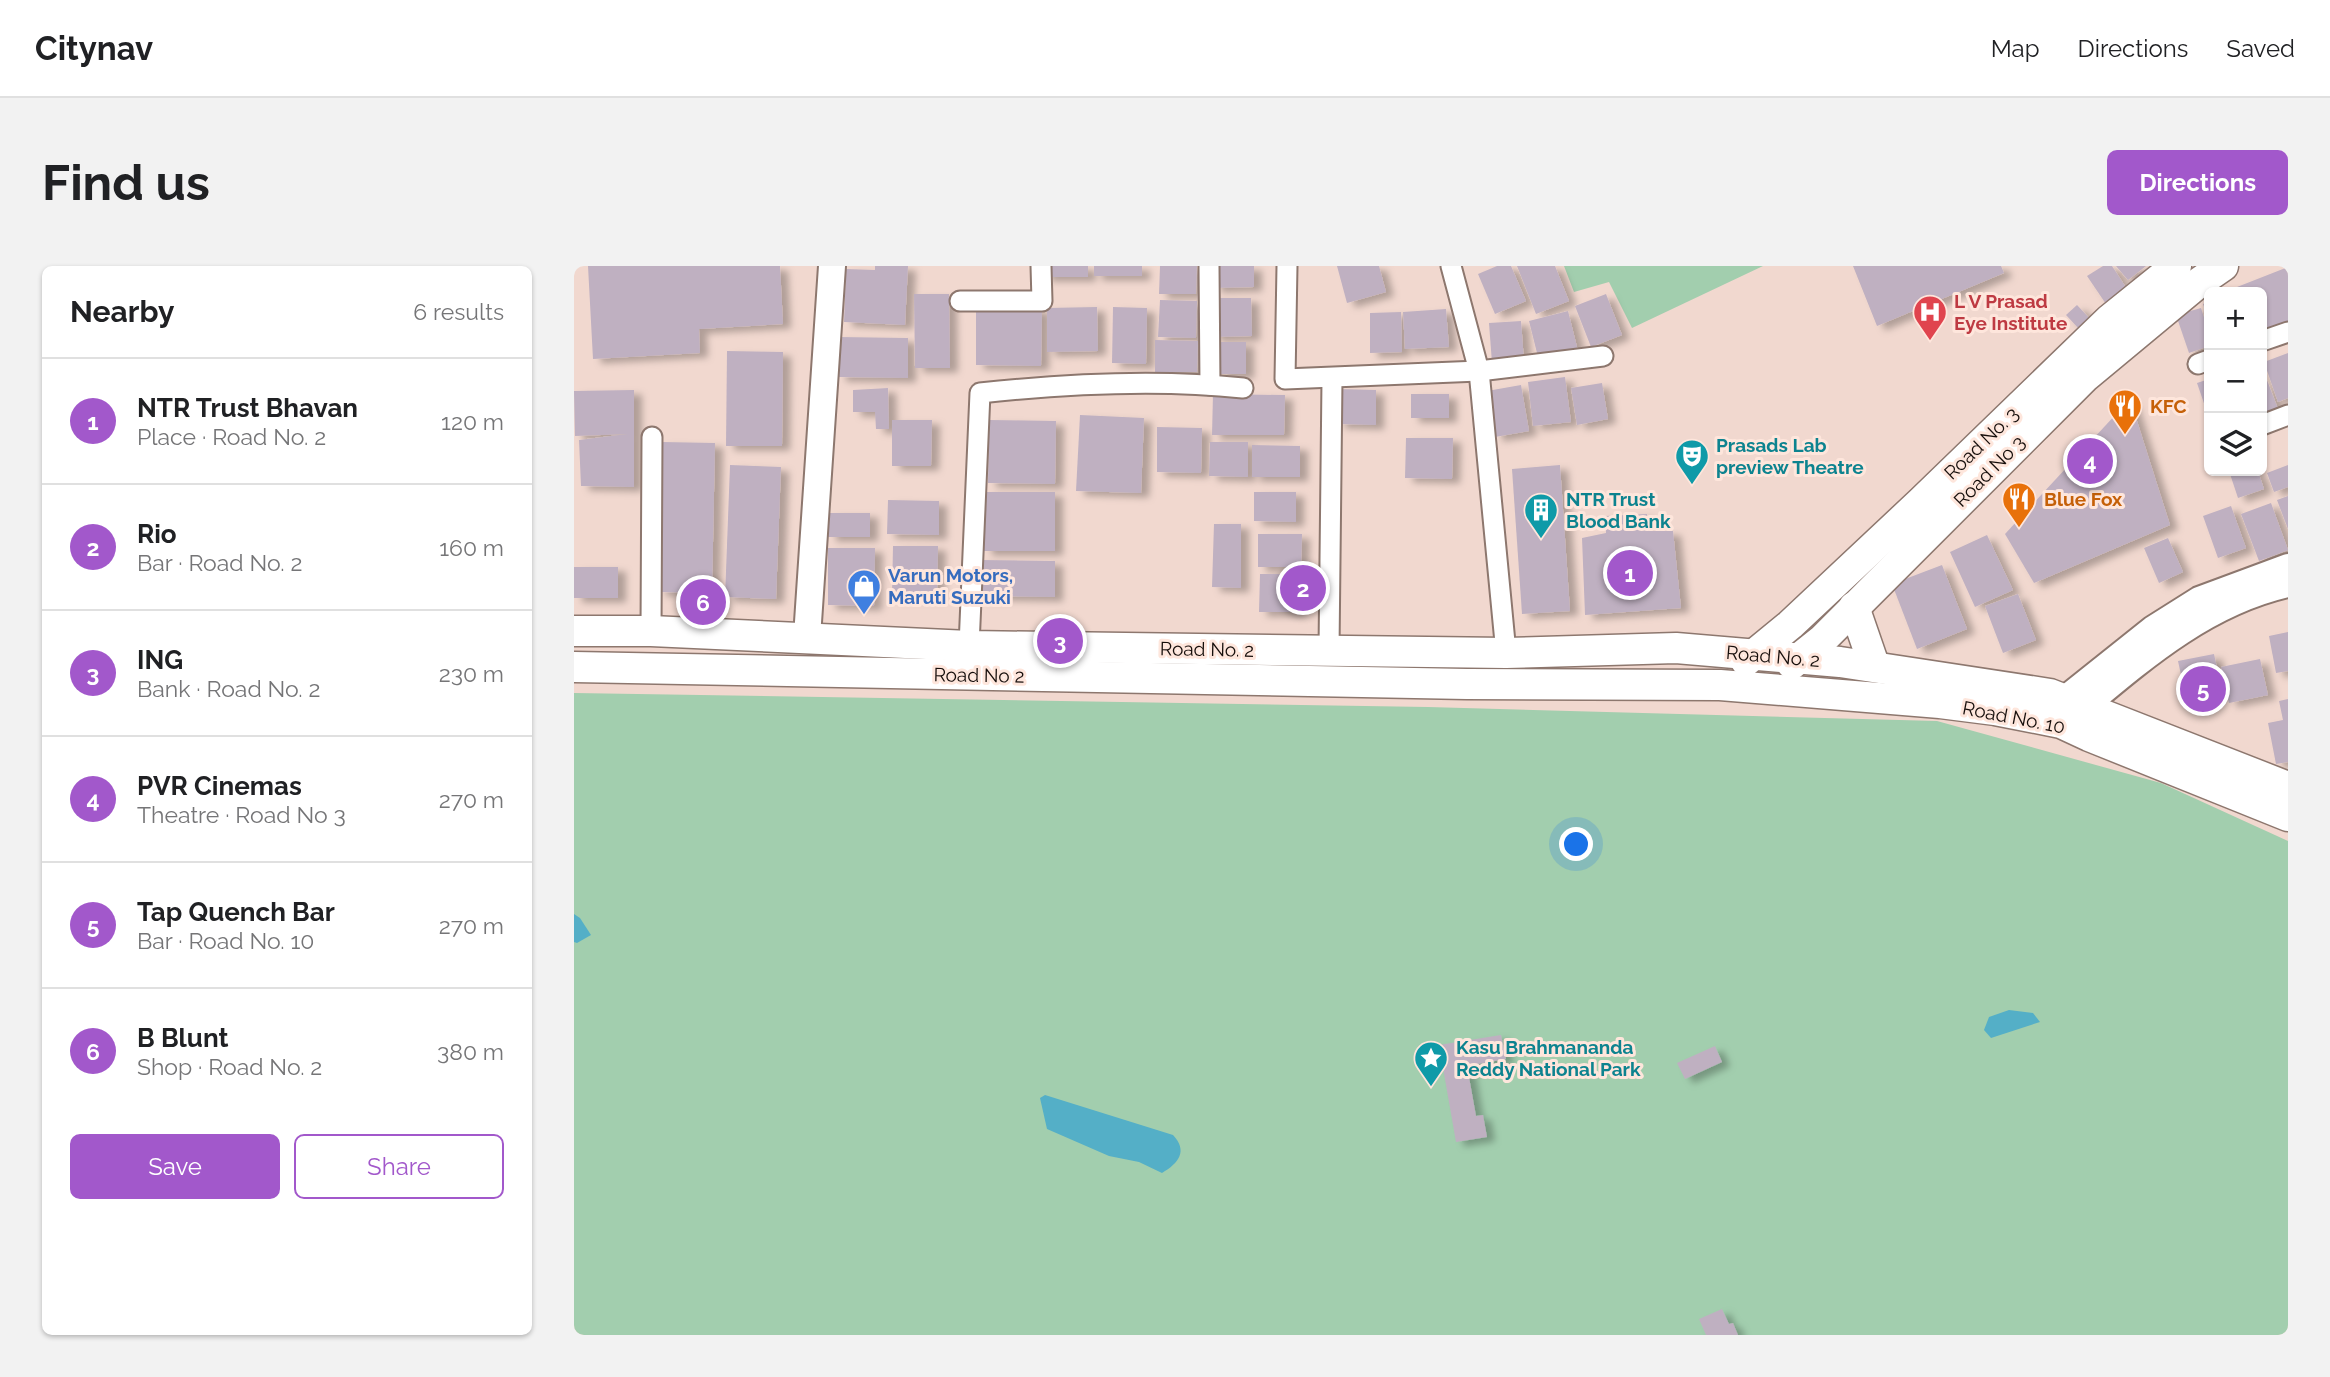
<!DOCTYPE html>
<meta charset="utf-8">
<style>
body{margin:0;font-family:Raleway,sans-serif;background:#f2f2f2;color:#202124}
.controls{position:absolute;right:21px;top:21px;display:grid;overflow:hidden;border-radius:10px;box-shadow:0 2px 5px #0004}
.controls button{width:63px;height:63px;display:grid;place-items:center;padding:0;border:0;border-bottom:2px solid #e0e0e0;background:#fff;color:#202124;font:35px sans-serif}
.you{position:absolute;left:1003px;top:579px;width:24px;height:24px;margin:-18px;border:5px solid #fff;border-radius:50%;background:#1a73e8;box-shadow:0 0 0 10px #1a73e833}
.badge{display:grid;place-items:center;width:46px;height:46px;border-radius:50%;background:#a258cb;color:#fff;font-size:23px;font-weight:700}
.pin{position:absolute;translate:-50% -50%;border:4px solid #fff;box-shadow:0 2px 7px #0006}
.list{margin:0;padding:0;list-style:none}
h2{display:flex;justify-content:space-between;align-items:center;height:91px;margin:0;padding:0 28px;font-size:30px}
h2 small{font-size:23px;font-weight:400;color:#757577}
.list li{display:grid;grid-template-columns:46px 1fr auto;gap:21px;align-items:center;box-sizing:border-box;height:126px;padding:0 28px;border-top:2px solid #e0e0e0}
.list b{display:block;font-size:26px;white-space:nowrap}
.list p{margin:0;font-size:23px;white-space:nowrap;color:#757577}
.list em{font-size:23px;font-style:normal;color:#757577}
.actions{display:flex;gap:14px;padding:21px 28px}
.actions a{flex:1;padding:16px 0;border:2px solid #a258cb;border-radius:10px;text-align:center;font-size:24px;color:#a258cb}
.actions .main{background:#a258cb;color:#fff}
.icon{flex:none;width:38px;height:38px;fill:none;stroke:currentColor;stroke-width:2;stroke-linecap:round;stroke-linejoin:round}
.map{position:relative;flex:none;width:1714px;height:1069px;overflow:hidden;border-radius:10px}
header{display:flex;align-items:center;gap:42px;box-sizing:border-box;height:98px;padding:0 35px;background:#fff;border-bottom:2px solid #e0e0e0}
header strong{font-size:33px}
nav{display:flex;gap:38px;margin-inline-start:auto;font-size:24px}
.intro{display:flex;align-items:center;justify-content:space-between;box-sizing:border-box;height:168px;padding:0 42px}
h1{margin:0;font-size:49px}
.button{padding:18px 32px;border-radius:10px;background:#a258cb;color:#fff;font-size:24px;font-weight:700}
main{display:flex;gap:42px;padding:0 42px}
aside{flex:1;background:#fff;border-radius:10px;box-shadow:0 2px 5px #0004}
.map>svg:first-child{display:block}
</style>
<header>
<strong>Citynav</strong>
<nav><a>Map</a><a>Directions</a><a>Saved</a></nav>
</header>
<div class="intro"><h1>Find us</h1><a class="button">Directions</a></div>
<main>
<aside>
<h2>Nearby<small>6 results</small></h2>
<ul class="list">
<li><span class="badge">1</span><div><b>NTR Trust Bhavan</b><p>Place · Road No. 2</p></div><em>120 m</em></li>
<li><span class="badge">2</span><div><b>Rio</b><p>Bar · Road No. 2</p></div><em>160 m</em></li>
<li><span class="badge">3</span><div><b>ING</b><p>Bank · Road No. 2</p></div><em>230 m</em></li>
<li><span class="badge">4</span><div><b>PVR Cinemas</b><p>Theatre · Road No 3</p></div><em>270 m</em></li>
<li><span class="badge">5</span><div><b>Tap Quench Bar</b><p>Bar · Road No. 10</p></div><em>270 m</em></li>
<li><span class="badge">6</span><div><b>B Blunt</b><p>Shop · Road No. 2</p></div><em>380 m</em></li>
</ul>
<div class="actions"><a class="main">Save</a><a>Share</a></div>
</aside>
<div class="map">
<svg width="1714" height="1069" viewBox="0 0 1714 1069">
<defs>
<filter id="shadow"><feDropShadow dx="8" dy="4.5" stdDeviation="3.5" flood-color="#0004"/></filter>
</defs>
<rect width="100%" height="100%" fill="#f1d8cf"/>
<g fill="#a2ceae">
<polygon points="990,0 1189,0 1058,62 1035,16 1000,26"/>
<polygon points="0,427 854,441 1363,455 1587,517 1714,575 1714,1069 0,1069"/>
</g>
<g fill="#54afc7">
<polygon points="0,648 6,652 17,669 3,677 0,676"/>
<polygon points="1435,744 1459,747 1466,756 1417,772 1410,764 1415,751"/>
<path d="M471 829 599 869C614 885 605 897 588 907L565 896 535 890 473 863 466 832Z"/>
</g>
<g fill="#bfb0c1" filter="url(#shadow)">
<polygon points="14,0 206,0 209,58 125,63 126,87 19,93"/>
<polygon points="301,0 334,0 331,59 270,56 272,3 301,4"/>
<rect x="469" y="0" width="45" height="11"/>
<rect x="520" y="0" width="48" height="10"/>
<polygon points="586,0 623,0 622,28 585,28"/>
<polygon points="639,0 680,0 680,21 639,22"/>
<polygon points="763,0 805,0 812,26 773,37"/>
<polygon points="923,0 937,0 952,35 921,48 904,8"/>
<polygon points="943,0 981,0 995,35 962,48"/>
<polygon points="1279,0 1427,0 1430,7 1303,60"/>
<polygon points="1529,0 1538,0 1553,23 1532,38 1513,10"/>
<polygon points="1542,0 1572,0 1554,14"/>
<polygon points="1714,1 1714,61 1688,72 1688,26 1665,26 1663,21"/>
<polygon points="340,28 375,28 376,102 341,102"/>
<polygon points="1032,28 1048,69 1017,81 1001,40"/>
<polygon points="638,32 677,32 678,70 638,71"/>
<polygon points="586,34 623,35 622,72 584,71"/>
<polygon points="1635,36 1635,55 1629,38"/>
<polygon points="1503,39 1517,54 1506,64 1492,49"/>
<polygon points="523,41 524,85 473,86 473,42"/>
<polygon points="539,41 573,42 572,98 538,97"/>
<polygon points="402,42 468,42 467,100 402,99"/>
<polygon points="1627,42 1635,68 1635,80 1615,87 1602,49"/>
<polygon points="872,43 875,81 831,83 829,46"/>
<polygon points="994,45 1004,85 965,95 955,55"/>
<polygon points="827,46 828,86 796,87 796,47"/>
<polygon points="947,55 950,95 918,97 915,57"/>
<polygon points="264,71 334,72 334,112 264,111"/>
<polygon points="581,74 624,75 623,106 581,106"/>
<rect x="644" y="76" width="28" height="32"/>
<polygon points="153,85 209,86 208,180 152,180"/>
<polygon points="1714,87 1714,132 1704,136 1690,96"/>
<polygon points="1688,101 1704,143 1688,149"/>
<polygon points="991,111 997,156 959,160 954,116"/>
<polygon points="1635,113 1635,152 1623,117"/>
<polygon points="1028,117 1034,153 1003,159 997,122"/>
<polygon points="947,119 955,165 921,171 913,125"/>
<polygon points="314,122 315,163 302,163 301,146 279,146 279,124"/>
<polygon points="764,123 802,124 802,159 763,158"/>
<polygon points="60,124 60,221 7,220 5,174 53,168 1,170 0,125"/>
<polygon points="639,128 711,129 710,169 638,169"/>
<rect x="837" y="128" width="38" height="24"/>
<polygon points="1556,133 1596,259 1460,317 1431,268"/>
<polygon points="506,149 570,152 567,227 502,225"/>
<polygon points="318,154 358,154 357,200 318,200"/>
<polygon points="415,154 482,155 481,218 414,217"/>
<polygon points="583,161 628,162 627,207 583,206"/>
<polygon points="832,172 879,172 878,213 831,212"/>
<polygon points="88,176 141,177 138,327 84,326"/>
<polygon points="636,176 674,176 674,211 635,210"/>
<polygon points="678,179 726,180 726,211 678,211"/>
<polygon points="156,199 207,201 202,333 151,331"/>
<polygon points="986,199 996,345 948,348 938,203"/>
<polygon points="1714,199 1714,221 1700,226 1693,207"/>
<polygon points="1655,205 1684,205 1690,223 1664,232"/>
<rect x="410" y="226" width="71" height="59"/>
<polygon points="680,226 722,226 722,256 680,255"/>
<polygon points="1714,230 1714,263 1703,234"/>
<polygon points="314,234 365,235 365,269 313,268"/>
<polygon points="1697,237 1714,284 1685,295 1667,248"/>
<polygon points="1657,240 1672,282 1644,292 1629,250"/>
<polygon points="255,247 296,247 296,271 254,271"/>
<polygon points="1073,248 1074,265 1099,265 1107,342 1011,349 1008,272 1032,267 1031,250"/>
<polygon points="640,258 667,258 667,322 638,321"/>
<polygon points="684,268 728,268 727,301 684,301"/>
<polygon points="1413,269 1439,324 1401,341 1376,286"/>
<polygon points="1594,272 1609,306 1585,317 1570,282"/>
<polygon points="319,280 364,280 363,330 318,330"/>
<polygon points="254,282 301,282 300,340 254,339"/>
<polygon points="405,294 481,295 481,331 404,330"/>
<polygon points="1368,299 1393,363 1343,383 1318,318"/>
<rect x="0" y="301" width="44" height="31"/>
<polygon points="686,308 723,308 723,346 685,346"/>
<polygon points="1444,328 1462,374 1429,387 1411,340"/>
<polygon points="1714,366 1714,405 1702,407 1695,370"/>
<polygon points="1640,388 1648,425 1612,432 1604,395"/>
<polygon points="1686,393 1694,429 1655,437 1647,401"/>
<polygon points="1714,433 1714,496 1702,498 1694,457 1709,454 1705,435"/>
<polygon points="927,769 932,793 893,800 902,850 909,849 913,871 882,876 865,779"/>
<polygon points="1141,780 1148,796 1111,813 1103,797"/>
<polygon points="1148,1043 1155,1058 1159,1057 1164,1069 1132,1069 1125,1053"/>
</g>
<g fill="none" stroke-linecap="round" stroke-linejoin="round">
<g stroke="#8d776e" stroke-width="23">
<g id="minor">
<polyline points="635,0 636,119"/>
<polyline points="713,0 711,113 905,105 1029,90"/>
<polyline points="877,0 905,105 932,387"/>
<polyline points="386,35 468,35 467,0"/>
<polyline points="1688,75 1714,66"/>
<polyline points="1624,98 1635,94"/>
<polyline points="1688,159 1714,149"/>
<polyline points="77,365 78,171"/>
<path d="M395 380 406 127C489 118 585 113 669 122"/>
<polyline points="755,384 758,113"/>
</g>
</g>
<g stroke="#8d776e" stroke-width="28">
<g id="tertiary">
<polyline points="1490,433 1579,362 1625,333 1714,300"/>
<path d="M1511 441C1572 390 1634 337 1714 319"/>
</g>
</g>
<g stroke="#8d776e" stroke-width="30">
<polyline id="secondary" points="233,371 258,0"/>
</g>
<g stroke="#8d776e" stroke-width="33">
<g id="primary">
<polyline points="1280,341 1300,399"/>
<polyline points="0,365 77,365 395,380 932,387 1102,382 1266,396 1476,428 1714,521"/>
<polyline points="1172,395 1216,359 1347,236 1535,54 1602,0"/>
<polyline points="1218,398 1248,374 1511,111 1623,18 1649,0"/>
<polyline points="0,401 893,418 1146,419 1366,437 1421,444 1487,457 1515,470 1714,550"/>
</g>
</g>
<use href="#minor" stroke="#fff" stroke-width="19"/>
<use href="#tertiary" stroke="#fff" stroke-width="24"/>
<use href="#secondary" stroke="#fff" stroke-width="26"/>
<use href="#primary" stroke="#fff" stroke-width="30"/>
</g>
<defs>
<g id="hospital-pin" transform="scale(1.75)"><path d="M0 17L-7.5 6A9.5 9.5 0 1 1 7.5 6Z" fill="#e0444e" stroke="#fee6dc"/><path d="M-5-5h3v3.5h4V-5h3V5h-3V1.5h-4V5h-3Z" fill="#fff"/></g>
<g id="restaurant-pin" transform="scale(1.75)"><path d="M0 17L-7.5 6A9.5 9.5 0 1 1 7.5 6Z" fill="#e8710a" stroke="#fee6dc"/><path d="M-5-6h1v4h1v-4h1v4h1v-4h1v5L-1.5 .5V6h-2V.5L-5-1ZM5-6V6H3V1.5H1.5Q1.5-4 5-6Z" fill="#fff"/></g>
<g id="theatre-pin" transform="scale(1.75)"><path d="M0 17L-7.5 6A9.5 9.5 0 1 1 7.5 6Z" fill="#0f9aa8" stroke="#fee6dc"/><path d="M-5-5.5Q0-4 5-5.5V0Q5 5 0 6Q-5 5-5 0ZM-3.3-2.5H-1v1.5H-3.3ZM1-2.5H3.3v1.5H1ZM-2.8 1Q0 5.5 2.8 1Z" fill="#fff"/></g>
<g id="building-pin" transform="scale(1.75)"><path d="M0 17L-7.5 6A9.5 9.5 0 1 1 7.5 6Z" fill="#0f9aa8" stroke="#fee6dc"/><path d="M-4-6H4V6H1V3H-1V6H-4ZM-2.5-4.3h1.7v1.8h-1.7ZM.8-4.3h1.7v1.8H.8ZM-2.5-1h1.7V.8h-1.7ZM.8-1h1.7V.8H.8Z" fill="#fff"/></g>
<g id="shop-pin" transform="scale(1.75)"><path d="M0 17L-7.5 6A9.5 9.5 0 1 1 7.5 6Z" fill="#3f7fe0" stroke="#fee6dc"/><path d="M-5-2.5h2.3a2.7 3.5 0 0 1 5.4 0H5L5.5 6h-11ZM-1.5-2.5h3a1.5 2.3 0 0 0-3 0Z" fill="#fff"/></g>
<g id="sight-pin" transform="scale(1.75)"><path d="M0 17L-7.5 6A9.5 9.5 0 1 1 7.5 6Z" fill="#0f9aa8" stroke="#fee6dc"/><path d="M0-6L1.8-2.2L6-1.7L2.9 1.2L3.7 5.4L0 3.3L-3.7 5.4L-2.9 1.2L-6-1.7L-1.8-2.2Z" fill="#fff"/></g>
</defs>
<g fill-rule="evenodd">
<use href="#hospital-pin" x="1356" y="46"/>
<use href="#restaurant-pin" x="1551" y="140"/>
<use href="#theatre-pin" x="1118" y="190"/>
<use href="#restaurant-pin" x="1445" y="233"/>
<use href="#building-pin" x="967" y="244"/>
<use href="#shop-pin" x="290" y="320"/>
<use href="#sight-pin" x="857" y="792"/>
</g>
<g text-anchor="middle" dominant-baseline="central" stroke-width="6" stroke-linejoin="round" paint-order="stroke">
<g font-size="19" font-weight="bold" fill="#be3a42" stroke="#fee6dc" text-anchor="start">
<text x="1380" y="35">L V Prasad<tspan x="1380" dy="22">Eye Institute</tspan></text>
</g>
<g font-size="19" font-weight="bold" fill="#c56008" stroke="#fee6dc" text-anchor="start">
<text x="1576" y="140">KFC</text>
<text x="1470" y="233">Blue Fox</text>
</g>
<g font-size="19" fill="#160e0b" stroke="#fee6dc">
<text transform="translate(1407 177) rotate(-44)">Road No. 3</text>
<text transform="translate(1415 205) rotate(-45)">Road No 3</text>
<text transform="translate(633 383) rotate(1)">Road No. 2</text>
<text transform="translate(1199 390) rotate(5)">Road No. 2</text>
<text transform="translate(405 409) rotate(1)">Road No 2</text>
<text transform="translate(1440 451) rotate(11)">Road No. 10</text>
</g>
<g font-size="19" font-weight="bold" fill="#0d838f" stroke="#fee6dc" text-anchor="start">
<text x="1142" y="179">Prasads Lab<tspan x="1142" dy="22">preview Theatre</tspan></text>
<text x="992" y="233">NTR Trust<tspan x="992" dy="22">Blood Bank</tspan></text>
<text x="882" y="781">Kasu Brahmananda<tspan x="882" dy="22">Reddy National Park</tspan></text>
</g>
<g font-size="19" font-weight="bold" fill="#366cbe" stroke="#fee6dc" text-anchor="start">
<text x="314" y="309">Varun Motors,<tspan x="314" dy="22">Maruti Suzuki</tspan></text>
</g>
</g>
</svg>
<div class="controls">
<button>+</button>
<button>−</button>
<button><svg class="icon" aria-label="layers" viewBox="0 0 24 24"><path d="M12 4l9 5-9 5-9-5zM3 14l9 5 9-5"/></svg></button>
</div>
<div class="you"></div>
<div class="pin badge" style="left:1056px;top:307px">1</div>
<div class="pin badge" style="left:729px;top:322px">2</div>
<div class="pin badge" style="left:486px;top:375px">3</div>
<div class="pin badge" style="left:1516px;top:195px">4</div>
<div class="pin badge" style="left:1629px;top:423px">5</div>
<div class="pin badge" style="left:129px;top:336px">6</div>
</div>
</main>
